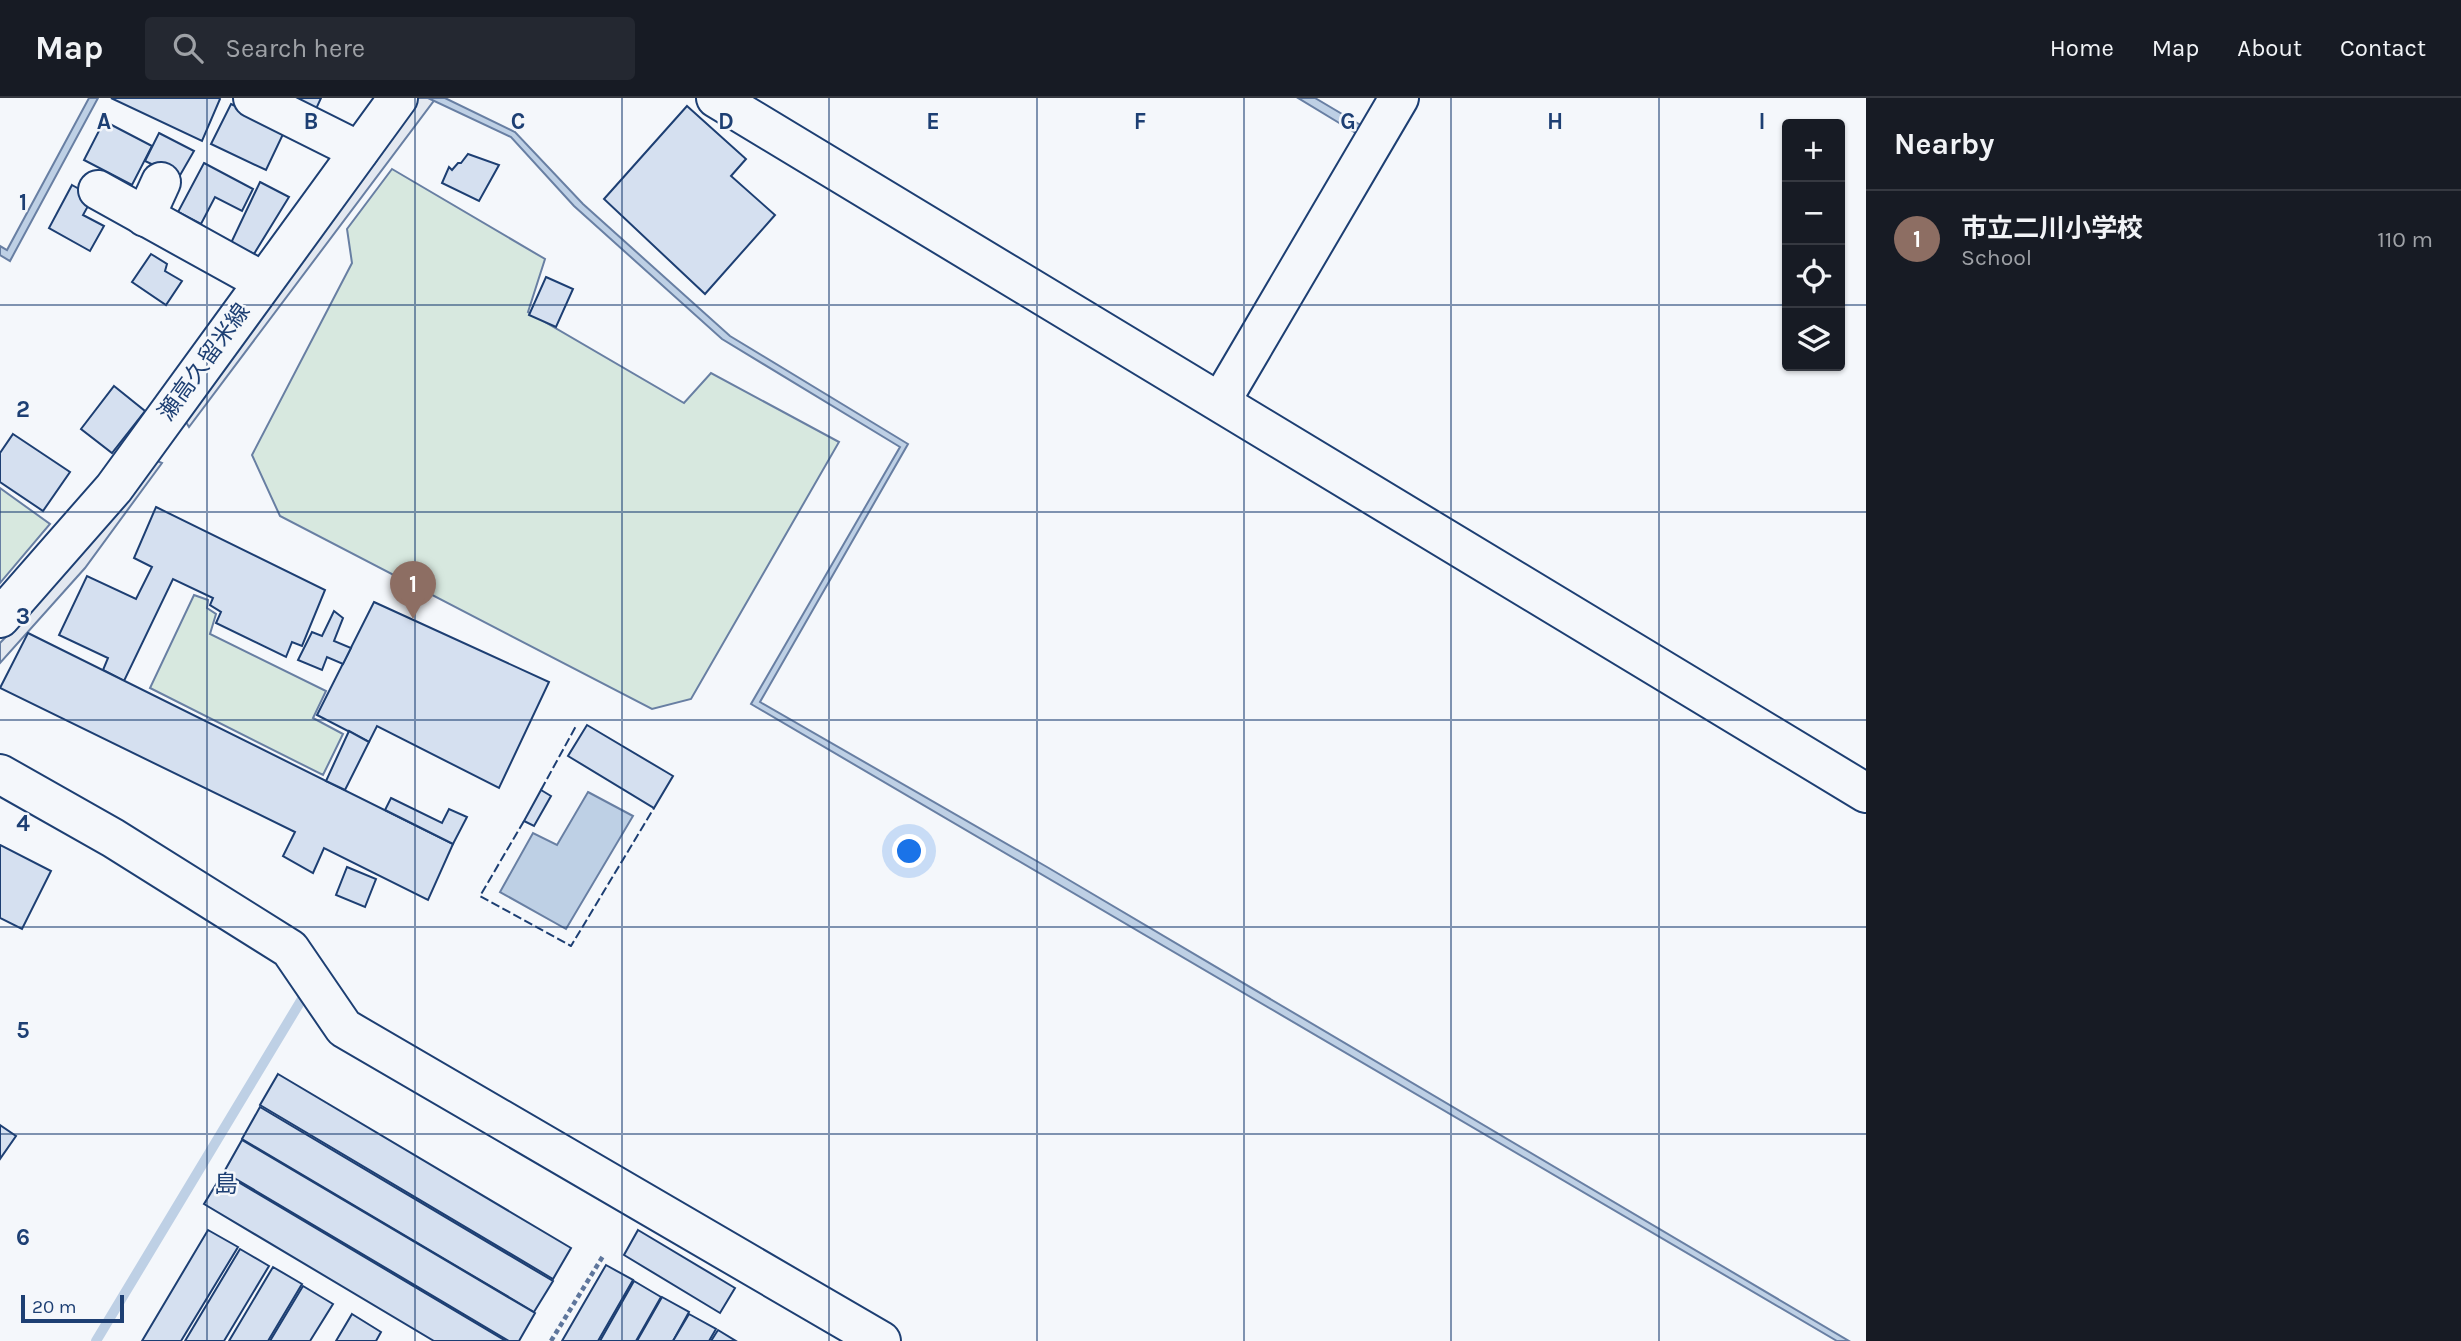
<!DOCTYPE html>
<meta charset="utf-8">
<style>
body{margin:0;font-family:Karla,"Noto Sans JP",sans-serif;background:#242831;color:#f1f3f6}
.controls{position:absolute;right:21px;top:21px;display:grid;overflow:hidden;border-radius:7px;box-shadow:0 2px 5px #0004}
.controls button{width:63px;height:63px;display:grid;place-items:center;padding:0;border:0;border-bottom:2px solid #363941;background:#171b24;color:#f1f3f6;font:35px sans-serif}
.scale{position:absolute;left:21px;bottom:18px;width:103px;box-sizing:border-box;padding-left:7px;border:4px solid #1d3f73;border-top:0;font-size:19px;line-height:24px;white-space:nowrap;color:#1d3f73;-webkit-text-stroke:5px #f4f7fb;paint-order:stroke}
.you{position:absolute;left:910px;top:754px;width:24px;height:24px;margin:-18px;border:5px solid #fff;border-radius:50%;background:#1a73e8;box-shadow:0 0 0 10px #1a73e833}
.badge{display:grid;place-items:center;width:46px;height:46px;border-radius:50%;background:#d93025;color:#fff;font-size:23px;font-weight:700}
.pin{position:absolute;translate:-50% -58px;filter:drop-shadow(0 2px 4px #0008)}
.pin::after{content:'';position:absolute;top:37px;width:24px;height:21px;background:inherit;clip-path:polygon(0 0,100% 0,50% 100%)}
.list{margin:0;padding:0;list-style:none}
h2{display:flex;justify-content:space-between;align-items:center;height:91px;margin:0;padding:0 28px;font-size:30px}
h2 small{font-size:23px;font-weight:400;color:#9ea1a6}
.list li{display:grid;grid-template-columns:46px 1fr auto;gap:21px;align-items:center;box-sizing:border-box;height:98px;padding:0 28px;border-top:2px solid #363941}
.list b{display:block;font-size:26px;white-space:nowrap}
.list p{margin:0;font-size:23px;white-space:nowrap;color:#9ea1a6}
.list em{font-size:23px;font-style:normal;color:#9ea1a6}
.icon{flex:none;width:38px;height:38px;fill:none;stroke:currentColor;stroke-width:2;stroke-linecap:round;stroke-linejoin:round}
.map{position:relative;flex:none;width:1866px;height:1243px;overflow:hidden}
header{display:flex;align-items:center;gap:42px;box-sizing:border-box;height:98px;padding:0 35px;background:#171b24;border-bottom:2px solid #363941}
header strong{font-size:33px}
nav{display:flex;gap:38px;margin-inline-start:auto;font-size:24px}
.search{width:490px;height:63px;background:#242831;display:flex;align-items:center;gap:18px;box-sizing:border-box;padding:0 24px;border-radius:7px;color:#9ea1a6;font-size:26px}
main{display:flex}
aside{flex:1;background:#171b24}
.map>svg:first-child{display:block}
</style>
<header>
<strong>Map</strong>
<div class="search"><svg class="icon" aria-label="search" viewBox="0 0 24 24"><circle cx="10" cy="10" r="6"/><path d="M15 15l6 6"/></svg>Search here</div>
<nav><a>Home</a><a>Map</a><a>About</a><a>Contact</a></nav>
</header>
<main>
<div class="map">
<svg width="1866" height="1243" viewBox="0 0 1866 1243">
<rect width="100%" height="100%" fill="#f4f7fb"/>
<g fill="#d7e8df" stroke="#687fa3" stroke-width="2">
<polygon points="392,71 545,161 528,214 684,305 711,275 839,344 691,601 652,611 280,418 252,357 352,165 347,131"/>
<polygon points="0,390 50,426 0,485"/>
<polygon points="194,497 208,502 207,510 216,516 210,536 326,593 313,620 343,636 323,677 150,590"/>
</g>
<g fill="#e3e8f0" stroke="#687fa3" stroke-width="2">
<polygon points="418,0 436,0 189,329 186,324"/>
<polygon points="157,363 162,365 85,470 0,565 0,545 45,498"/>
</g>
<g fill="#bed0e5" stroke="#687fa3" stroke-width="2">
<polygon points="89,0 98,0 10,163 0,157 0,148 7,152"/>
<polygon points="428,0 445,0 515,34 583,106 730,238 908,346 760,604 1047,769 1849,1243 1837,1243 751,606 900,349 722,241 574,108 511,39"/>
<polygon points="1298,0 1315,0 1364,29 1359,37"/>
<polygon points="588,694 633,718 566,831 500,794 533,735 557,747"/>
</g>
<g fill="none" stroke-linecap="round" stroke-linejoin="round">
<polyline stroke="#bed0e5" stroke-width="10" points="96,1243 308,891"/>
</g>
<g fill="#d5e0f0" stroke="#1d3f73" stroke-width="2">
<polygon points="111,0 219,0 220,1 202,43"/>
<polygon points="292,0 321,0 316,11"/>
<polygon points="231,6 285,32 266,72 211,46"/>
<polygon points="687,8 746,61 731,78 775,117 705,196 604,101"/>
<polygon points="104,23 152,48 132,87 84,62"/>
<polygon points="159,35 194,53 179,79 145,63"/>
<polygon points="468,56 499,67 479,103 442,85 449,69 452,72 458,65 461,65"/>
<polygon points="204,65 253,91 242,113 215,99 201,126 178,114"/>
<polygon points="260,84 289,99 254,156 231,145"/>
<polygon points="72,87 93,99 83,117 104,128 90,153 49,130"/>
<polygon points="151,156 167,166 165,173 182,183 166,207 132,184"/>
<polygon points="546,179 573,191 556,229 529,217"/>
<polygon points="114,288 145,313 112,355 81,331"/>
<polygon points="13,336 70,374 43,413 0,384 0,355"/>
<polygon points="156,409 325,492 302,548 292,544 286,559 216,525 221,514 210,507 213,500 173,481 124,583 103,572 108,560 59,537 87,478 136,501 152,469 134,460"/>
<polygon points="374,504 549,584 499,690 377,628 369,644 317,617"/>
<polygon points="334,513 343,520 334,543 351,550 343,566 327,559 322,572 298,562 312,534 322,538"/>
<polygon points="28,535 453,746 428,802 324,750 313,775 283,758 295,734 0,590"/>
<polygon points="587,627 673,678 654,710 568,658"/>
<polygon points="349,633 369,644 345,692 326,683"/>
<polygon points="541,692 551,698 534,728 524,723"/>
<polygon points="391,700 442,725 449,711 467,719 453,746 385,712"/>
<polygon points="0,747 51,773 22,831 0,820"/>
<polygon points="347,769 376,781 365,809 336,797"/>
<polygon points="278,976 571,1150 553,1181 260,1007"/>
<polygon points="260,1009 553,1183 534,1214 242,1041"/>
<polygon points="0,1027 16,1038 0,1061"/>
<polygon points="242,1042 535,1215 519,1243 509,1243 224,1074"/>
<polygon points="223,1075 506,1243 434,1243 204,1106"/>
<polygon points="208,1132 238,1149 181,1243 142,1243"/>
<polygon points="638,1132 735,1190 720,1215 624,1157"/>
<polygon points="240,1151 269,1168 224,1243 185,1243"/>
<polygon points="606,1167 633,1182 598,1243 562,1243"/>
<polygon points="273,1169 302,1186 268,1243 229,1243"/>
<polygon points="634,1183 661,1199 636,1243 600,1243"/>
<polygon points="303,1188 333,1206 310,1243 270,1243"/>
<polygon points="662,1199 689,1214 673,1243 637,1243"/>
<polygon points="352,1216 381,1234 376,1243 336,1243"/>
<polygon points="689,1216 716,1231 709,1243 673,1243"/>
<polygon points="718,1232 736,1243 711,1243"/>
</g>
<g fill="none" stroke-linecap="round" stroke-linejoin="round">
<g stroke="#1d3f73" stroke-width="42">
<g id="minor">
<polyline points="253,0 359,53"/>
<polyline points="716,0 1866,695"/>
<polyline points="98,92 262,183"/>
<polyline points="145,119 161,84"/>
<polyline points="1221,303 1399,0"/>
<polyline points="0,676 113,740 290,851 344,930 881,1243"/>
</g>
</g>
<g stroke="#1d3f73" stroke-width="42">
<polyline id="major" points="0,520 114,390 398,0"/>
</g>
<polyline stroke="#5e769c" stroke-width="4.5" stroke-dasharray="5 3.5" stroke-linecap="butt" points="551,1243 603,1158"/>
<use href="#minor" stroke="#f4f7fb" stroke-width="38"/>
<use href="#major" stroke="#f4f7fb" stroke-width="38"/>
<g stroke="#1d3f73" stroke-width="2" stroke-dasharray="9 3.5" stroke-linecap="butt">
<polyline points="541,692 576,628"/>
<polyline points="524,723 480,798 571,848 654,710"/>
</g>
</g>
<path fill="none" stroke="#1d3f73" stroke-width="2" stroke-opacity="0.55" d="M207 0V1243M415 0V1243M622 0V1243M829 0V1243M1037 0V1243M1244 0V1243M1451 0V1243M1659 0V1243M0 207H1787M1840 207H1866M0 414H1866M0 622H1866M0 829H1866M0 1036H1866"/>
<g text-anchor="middle" dominant-baseline="central" stroke-width="5" stroke-linejoin="round" paint-order="stroke">
<g font-size="23" fill="#1d3f73" stroke="#f4f7fb">
<text transform="translate(204 264) rotate(-54)">瀬高久留米線</text>
</g>
<g font-size="24" fill="#1d3f73" stroke="#f4f7fb">
<text x="226" y="1086">島</text>
</g>
</g>
<g font-size="23" text-anchor="middle" font-weight="bold" fill="#1d3f73" stroke="#f4f7fb" stroke-width="5" stroke-linejoin="round" paint-order="stroke">
<text x="104" y="31">A</text>
<text x="311" y="31">B</text>
<text x="518" y="31">C</text>
<text x="726" y="31">D</text>
<text x="933" y="31">E</text>
<text x="1140" y="31">F</text>
<text x="1348" y="31">G</text>
<text x="1555" y="31">H</text>
<text x="1762" y="31">I</text>
<text x="23" y="112">1</text>
<text x="23" y="319">2</text>
<text x="23" y="526">3</text>
<text x="23" y="733">4</text>
<text x="23" y="940">5</text>
<text x="23" y="1147">6</text>
</g>
</svg>
<div class="controls">
<button>+</button>
<button>−</button>
<button><svg class="icon" aria-label="locate" viewBox="0 0 24 24"><circle cx="12" cy="12" r="6"/><path d="M12 2v4M12 18v4M2 12h4M18 12h4"/></svg></button>
<button><svg class="icon" aria-label="layers" viewBox="0 0 24 24"><path d="M12 4l9 5-9 5-9-5zM3 14l9 5 9-5"/></svg></button>
</div>
<div class="scale">20 m</div>
<div class="you"></div>
<div class="pin badge" style="left:413px;top:521px;background:#8d6e63">1</div>
</div>
<aside>
<h2>Nearby<small></small></h2>
<ul class="list">
<li><span class="badge" style="background:#8d6e63">1</span><div><b>市立二川小学校</b><p>School</p></div><em>110 m</em></li>
</ul>
</aside>
</main>
